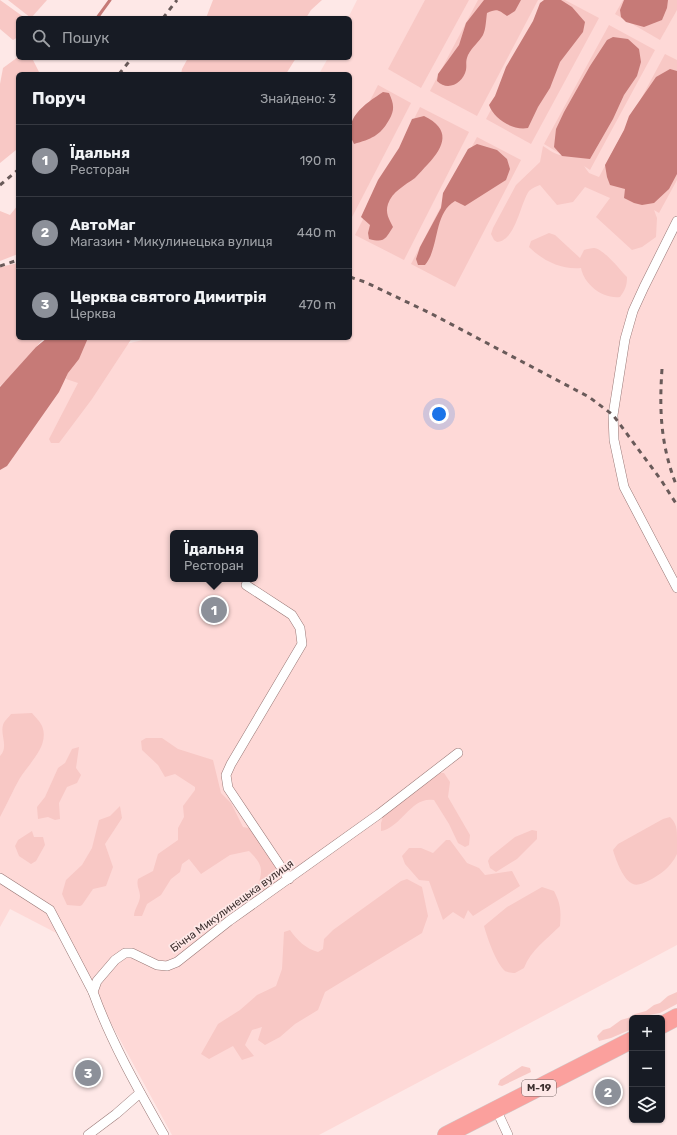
<!DOCTYPE html>
<html lang="uk">
<meta charset="utf-8">
<style>
body{margin:0;font-family:Rubik,sans-serif;background:#20242c;color:#f1f3f6}
.controls{position:absolute;right:12px;bottom:12px;display:grid;overflow:hidden;border-radius:6px;box-shadow:0 1px 3px #0004}
.controls button{width:36px;height:36px;display:grid;place-items:center;padding:0;border:0;border-bottom:1px solid #363941;background:#171b24;color:#f1f3f6;font:20px sans-serif}
.you{position:absolute;left:439px;top:414px;width:14px;height:14px;margin:-10px;border:3px solid #fff;border-radius:50%;background:#1a73e8;box-shadow:0 0 0 6px #1a73e833}
.badge{display:grid;place-items:center;width:26px;height:26px;border-radius:50%;background:#8c9099;color:#fff;font-size:13px;font-weight:700}
.pin{position:absolute;translate:-50% -50%;border:2px solid #fff;box-shadow:0 1px 4px #0006}
.popup{position:absolute;left:170px;top:530px;width:88px;height:52px;box-sizing:border-box;display:grid;place-content:center;border-radius:6px;background:#171b24;filter:drop-shadow(0 1px 3px #0005);font-size:13px;white-space:nowrap;color:#9ea1a6}
.popup b{font-size:15px;color:#f1f3f6}
.popup::after{content:'';position:absolute;left:50%;top:100%;margin-left:-8px;border:8px solid transparent;border-top-color:#171b24}
.list{margin:0;padding:0;list-style:none}
h2{display:flex;justify-content:space-between;align-items:center;height:52px;margin:0;padding:0 16px;font-size:17px}
h2 small{font-size:13px;font-weight:400;color:#9ea1a6}
.list li{display:grid;grid-template-columns:26px 1fr auto;gap:12px;align-items:center;box-sizing:border-box;height:72px;padding:0 16px;border-top:1px solid #363941}
.list b{display:block;font-size:15px;white-space:nowrap}
.list p{margin:0;font-size:13px;white-space:nowrap;color:#9ea1a6}
.list em{font-size:13px;font-style:normal;color:#9ea1a6}
.icon{flex:none;width:22px;height:22px;fill:none;stroke:currentColor;stroke-width:2;stroke-linecap:round;stroke-linejoin:round}
.map{position:relative;flex:none;width:677px;height:1135px;overflow:hidden}
.search{position:absolute;background:#171b24;box-shadow:0 1px 3px #0004;left:16px;top:16px;width:336px;height:44px;display:flex;align-items:center;gap:10px;box-sizing:border-box;padding:0 14px;border-radius:6px;color:#9ea1a6;font-size:15px}
.panel{position:absolute;background:#171b24;box-shadow:0 1px 3px #0004;left:16px;top:72px;width:336px;height:268px;border-radius:6px}
.map>svg:first-child{display:block}
</style>
<div class="map">
<svg width="677" height="1135" viewBox="0 0 677 1135">
<rect width="100%" height="100%" fill="#fee8e7"/>
<path fill="#fed9d7" fill-rule="evenodd" d="M357 0H677V945L319 1135H172L64 937 10 909 0 927V413L75 356 151 338H350V74H319L328 58H350V18H348ZM173 533H255V579H173Z"/>
<g fill="#f8c8c5">
<polygon points="0,0 25,18 18,18 18,37 13,40 0,29"/>
<polygon points="8,0 47,0 31,18"/>
<polygon points="213,0 322,0 311,10 306,18 206,18"/>
<polygon points="425,0 469,0 421,88 388,69"/>
<polygon points="478,0 538,0 477,116 430,91"/>
<polygon points="550,0 565,0 599,18 531,144 486,119"/>
<polygon points="623,0 677,0 677,10 660,40 615,14"/>
<path d="M609 25 655 50 590 170 584 166 589 173 599 177 665 54 677 60V180L659 213 654 210 657 218 656 237 642 247 632 250 596 217 610 198 585 187 573 202 557 205 540 185C537 186 532 188 529 191 520 204 516 240 497 242L494 240 491 234 493 228 516 185 540 162 543 146C549 150 556 155 564 156L544 144Z"/>
<polygon points="18,57 18,58 32,58 40,74 18,74 18,143 16,150 0,163 0,84 3,68"/>
<polygon points="188,58 296,58 286,74 181,74 182,69"/>
<polygon points="378,85 411,103 350,221 350,140"/>
<polygon points="420,107 469,132 404,260 355,235"/>
<polygon points="477,137 521,160 455,287 411,264"/>
<polygon points="18,205 18,254 0,261 0,211 10,215"/>
<path d="M549 233 555 235 580 258 584 250C587 249 591 248 594 248 604 249 620 270 627 277 627 286 625 290 620 297 602 299 584 284 581 268 562 270 543 261 529 247L531 241Z"/>
<polygon points="18,263 18,338 44,338 8,379 0,386 0,267"/>
<polygon points="77,338 132,338 92,399 59,443 51,443 49,439 78,383 66,379"/>
<path d="M32 713C35 717 40 721 42 726 50 746 29 763 20 778 13 790 7 804 0 817V756C9 747 0 735 3 725 4 721 9 717 11 714Z"/>
<path d="M146 738H162L178 749 213 760 221 793 231 803 243 827 254 829 263 842 264 851 280 866 274 877 275 883 264 890 258 885C264 868 261 863 249 851L230 855 201 874 189 859 182 864 180 872 171 879 161 895 147 904 142 916H134C134 909 140 903 140 896 140 890 136 886 138 879L153 871 158 854 178 840V828L184 817 183 806 195 790V787L175 774 165 777 158 765 142 750 141 741Z"/>
<polygon points="79,747 76,768 81,775 77,783 67,787 59,803 60,819 55,820 48,817 38,819 37,807 45,797 58,768 65,763 72,749"/>
<path d="M439 773H444L450 782 448 797 470 835 469 845 465 847 458 843 449 824 434 800C411 796 402 827 381 831V823L385 811Z"/>
<polygon points="120,806 122,818 105,844 113,867 106,886 93,889 82,905 80,906 67,905 62,894 66,880 82,865 92,848 99,820 110,816"/>
<path d="M670 817C677 824 677 829 677 839 677 843 677 850 677 854 671 867 660 875 648 881 643 883 638 886 633 884 623 880 616 860 613 850L618 844 663 819Z"/>
<polygon points="532,830 537,831 537,839 517,859 496,872 490,868 488,861 490,857 515,837"/>
<polygon points="32,831 34,837 43,837 45,845 36,861 31,864 19,856 15,846 18,840"/>
<polygon points="446,840 450,840 467,863 479,868 485,875 512,871 520,886 473,916 468,910 464,919 453,912 443,920 429,881 419,880 405,864 402,856 409,848 421,848 433,853"/>
<path d="M407 879 422 887 428 916 422 933 325 992 318 1010 295 1024 280 1037 265 1045 258 1040 262 1027 252 1030 245 1045 254 1056 242 1060 233 1046 209 1059 201 1054 218 1024 240 1010 257 995 276 986 282 969 284 932 290 930C297 940 306 949 318 952L323 949 324 939 333 930 401 881Z"/>
<path d="M542 887 554 891C561 904 561 912 560 926 546 940 531 950 524 968L515 973C512 973 507 972 505 971 496 963 487 937 484 926L507 907Z"/>
<polygon points="677,992 677,1004 660,1013 649,1015 647,1018 632,1018 632,1029 611,1038 599,1041 597,1036 603,1030 610,1028 621,1020 631,1017 635,1014 646,1011 654,1005 660,1003 668,996"/>
<polygon points="522,1066 530,1068 531,1072 502,1086 498,1085 500,1080"/>
</g>
<g fill="#c67a77">
<path d="M484 0H521L515 11 507 16C499 10 497 8 487 13 486 19 486 29 483 35 479 42 472 47 468 55 465 62 467 64 466 70 463 83 448 92 437 81L438 74 459 45 466 23Z"/>
<path d="M544 0H561L572 7 585 22 583 32 560 62 550 88 538 107 528 128C513 131 494 119 489 105L495 96 506 67 533 21 540 3Z"/>
<polygon points="624,0 668,0 667,8 662,20 644,27 626,22 621,17 620,10"/>
<polygon points="613,37 628,39 639,49 641,62 637,76 624,95 613,119 590,159 562,156 554,147 556,129 564,112 590,66 607,40"/>
<polygon points="670,69 677,71 677,174 669,189 654,203 642,205 634,203 624,198 625,189 610,185 607,177 605,165 624,130 629,116 656,77"/>
<path d="M383 92 389 93C394 104 395 110 389 120 380 136 371 139 354 144 341 119 365 104 383 92Z"/>
<path d="M424 116C451 129 445 146 428 164 423 169 419 174 415 178 405 185 392 192 388 204 385 213 389 219 393 227 385 239 385 243 369 239L368 233 370 225 361 217 378 180 399 148 412 119Z"/>
<path d="M477 144 497 150 507 159 510 169 506 180 465 206 455 201C433 214 440 247 425 265H418L416 259 420 247 441 208 443 193 468 149Z"/>
<polygon points="47,338 88,338 79,359 68,373 59,392 7,466 0,470 0,387 36,347"/>
</g>
<g fill="none" stroke-linecap="round" stroke-linejoin="round">
<polyline stroke="#c67a77" stroke-width="3" points="97,18 110,0"/>
<g stroke="#987775" stroke-width="10">
<g id="street">
<polyline points="677,221 644,287 633,311 625,339 613,415 614,440 624,487 677,588"/>
<polyline points="246,585 292,615 300,628 302,644 231,764 226,775 228,788 289,879"/>
<polyline points="0,878 50,910 93,992"/>
<polyline points="496,1109 508,1135"/>
<polyline points="88,1135 116,1114 140,1093"/>
<path d="M164 1135C138 1089 111 1042 93 992L97 981 115 960 125 953H132L157 965 167 966 177 962 229 921 379 814 458 753"/>
</g>
</g>
<g stroke="#d0cdcd" stroke-width="18">
<g id="highway">
<polyline points="662,1025 677,1017"/>
<polyline points="446,1135 632,1040"/>
</g>
</g>
<use href="#street" stroke="#fff" stroke-width="9"/>
<use href="#highway" stroke="#fba09d" stroke-width="17"/>
<g stroke="#695a59" stroke-width="3" stroke-dasharray="5 5" stroke-linecap="butt">
<polyline points="163,18 177,0"/>
<polyline points="119,74 132,58"/>
<polyline points="0,185 18,170"/>
<polyline points="0,266 18,260"/>
<polyline points="350,277 365,282 430,313 589,397 613,415 661,480 677,505"/>
<path d="M662 369C659 412 661 447 677 487"/>
</g>
</g>
<g text-anchor="middle" dominant-baseline="central" stroke-width="3.5" stroke-linejoin="round" paint-order="stroke">
<rect fill="#fee8e7" stroke="#776766" stroke-width="1" x="522" y="1080" width="34" height="16" rx="3"/>
<g font-size="10" font-weight="bold" fill="#3d302f">
<text x="539" y="1088">М-19</text>
</g>
<g font-size="11" fill="#3d302f" stroke="#fee8e7">
<text transform="translate(232 906) rotate(-36)">Бічна Микулинецька вулиця</text>
</g>
</g>
</svg>
<div class="controls">
<button>+</button>
<button>−</button>
<button><svg class="icon" aria-label="layers" viewBox="0 0 24 24"><path d="M12 4l9 5-9 5-9-5zM3 14l9 5 9-5"/></svg></button>
</div>
<div class="you"></div>
<div class="pin badge" style="left:214px;top:610px">1</div>
<div class="popup"><b>Їдальня</b>Ресторан</div>
<div class="pin badge" style="left:608px;top:1092px">2</div>
<div class="pin badge" style="left:88px;top:1073px">3</div>
<div class="search"><svg class="icon" aria-label="search" viewBox="0 0 24 24"><circle cx="10" cy="10" r="6"/><path d="M15 15l6 6"/></svg>Пошук</div>
<section class="panel">
<h2>Поруч<small>Знайдено: 3</small></h2>
<ul class="list">
<li><span class="badge">1</span><div><b>Їдальня</b><p>Ресторан</p></div><em>190 m</em></li>
<li><span class="badge">2</span><div><b>АвтоМаг</b><p>Магазин · Микулинецька вулиця</p></div><em>440 m</em></li>
<li><span class="badge">3</span><div><b>Церква святого Димитрія</b><p>Церква</p></div><em>470 m</em></li>
</ul>
</section>
</div>
